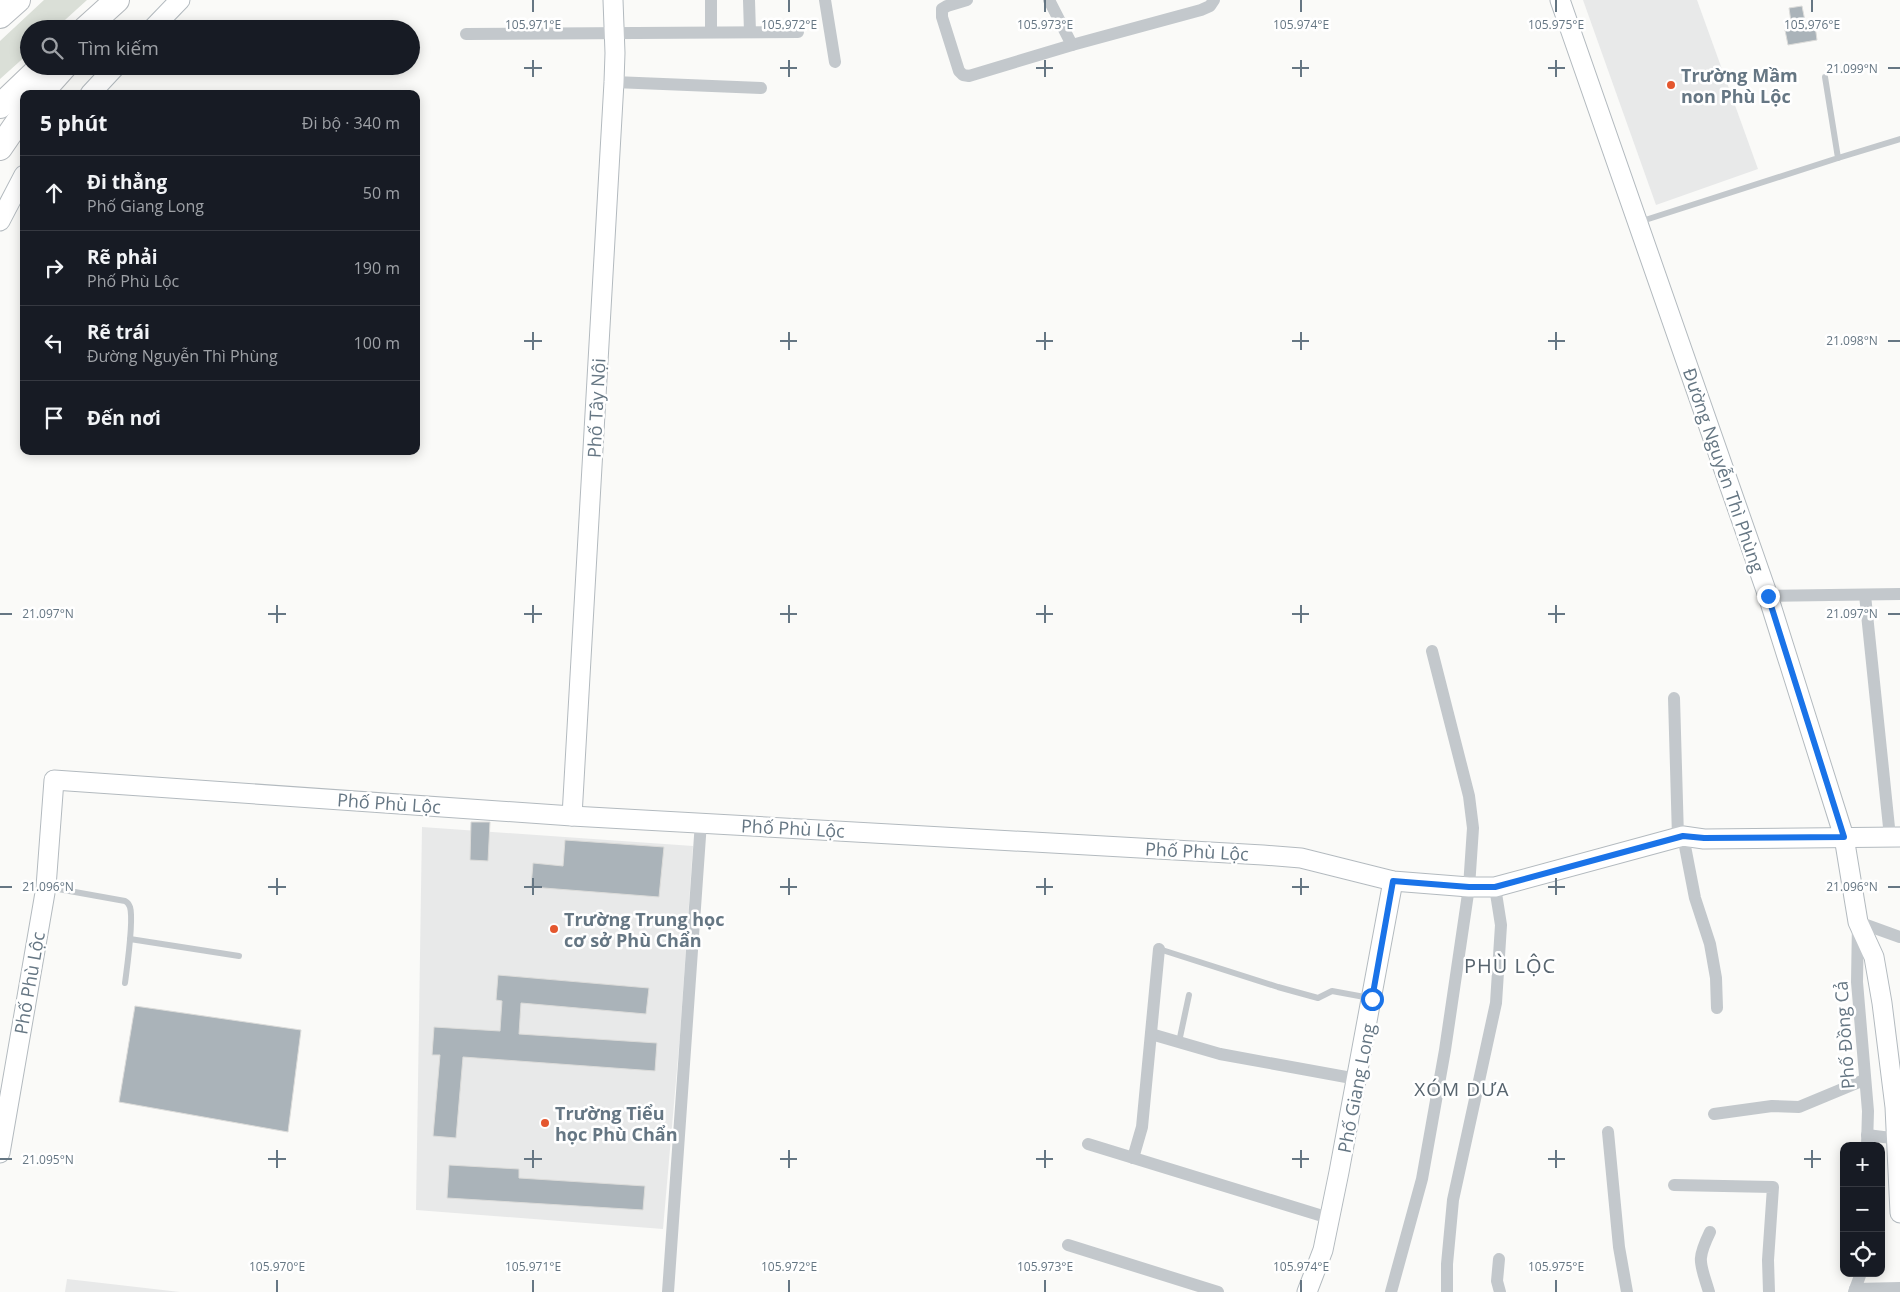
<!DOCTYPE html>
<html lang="vi">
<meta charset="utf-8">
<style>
body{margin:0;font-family:"Open Sans",sans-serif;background:#20242c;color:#f1f3f6}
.controls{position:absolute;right:15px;bottom:15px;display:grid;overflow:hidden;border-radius:10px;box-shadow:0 2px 12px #0003}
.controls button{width:45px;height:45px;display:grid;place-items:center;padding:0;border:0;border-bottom:1px solid #363941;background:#171b24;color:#f1f3f6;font:25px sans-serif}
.stop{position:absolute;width:15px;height:15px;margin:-11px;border:4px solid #1a73e8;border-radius:50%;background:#fff}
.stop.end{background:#1a73e8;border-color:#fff;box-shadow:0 1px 5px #0008}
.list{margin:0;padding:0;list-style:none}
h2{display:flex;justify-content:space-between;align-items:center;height:65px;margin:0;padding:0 20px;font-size:21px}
h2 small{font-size:16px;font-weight:400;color:#9ea1a6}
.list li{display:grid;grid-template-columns:32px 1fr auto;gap:15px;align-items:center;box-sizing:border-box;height:75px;padding:0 20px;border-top:1px solid #363941}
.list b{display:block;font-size:19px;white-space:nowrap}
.list p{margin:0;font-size:16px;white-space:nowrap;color:#9ea1a6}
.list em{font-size:16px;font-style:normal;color:#9ea1a6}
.icon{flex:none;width:28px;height:28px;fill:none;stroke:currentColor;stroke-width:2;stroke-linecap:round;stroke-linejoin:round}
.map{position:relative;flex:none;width:1900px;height:1292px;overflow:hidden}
.search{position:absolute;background:#171b24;box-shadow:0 2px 12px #0003;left:20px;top:20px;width:400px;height:55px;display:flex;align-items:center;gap:12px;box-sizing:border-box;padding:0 18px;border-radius:28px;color:#9ea1a6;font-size:19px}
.panel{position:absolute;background:#171b24;box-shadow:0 2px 12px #0003;left:20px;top:90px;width:400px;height:365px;border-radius:10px}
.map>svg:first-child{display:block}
</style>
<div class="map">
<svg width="1900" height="1292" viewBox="0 0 1900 1292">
<rect width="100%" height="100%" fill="#fafaf8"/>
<g fill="#e8e9e9">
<polygon points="1583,0 1697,0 1758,169 1656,205"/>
<polygon points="422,827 693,846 680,1035 663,1229 416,1210"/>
<polygon points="67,1279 180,1292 65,1292"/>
</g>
<polygon fill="#dadfd7" points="44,0 87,0 55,29 29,29 29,53 0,79 0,41"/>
<g fill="#aab3b9" stroke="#dcdcda">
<polygon points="1802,6 1806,26 1815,25 1817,40 1788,45 1785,30 1792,29 1789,8"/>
<polygon points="471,822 490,822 488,861 470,860"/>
<polygon points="565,840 664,847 659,897 531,887 533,863 563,866"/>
<polygon points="498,975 649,988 646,1014 521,1003 519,1034 657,1043 655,1071 463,1057 456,1138 433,1136 440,1055 432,1055 434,1027 500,1031 502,1001 496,1000"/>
<polygon points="135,1006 301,1030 288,1132 119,1102"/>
<polygon points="449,1165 519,1169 519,1178 645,1186 643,1210 447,1198"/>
</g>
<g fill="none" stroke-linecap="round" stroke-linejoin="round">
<g stroke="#b3babf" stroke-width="21">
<g id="secondary">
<polyline points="1560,0 1768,596 1844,837 1858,922 1874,957 1882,1003 1895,1107 1900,1213"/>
<polyline points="152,29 180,0"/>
<polyline points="90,94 116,66"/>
<polyline points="0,221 24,175"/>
<polyline points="572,816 614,82 615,53 613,0"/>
<polyline points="0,1153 46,887 54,780 572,816 1263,855 1301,858 1393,881 1469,887 1495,887 1683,836 1704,839 1900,837"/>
<polyline points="1307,1292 1323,1250 1339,1172 1393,881"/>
</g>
</g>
<g stroke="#b4b9bd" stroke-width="26">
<g id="highway">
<polyline points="0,16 18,0"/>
<polyline points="85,29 117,0"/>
<polyline points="40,94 65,66"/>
<polyline points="0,106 42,66"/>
<polyline points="0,148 24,113"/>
</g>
</g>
<g stroke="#c3c8cc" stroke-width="6">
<polyline points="1838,158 1900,139"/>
<polyline points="1639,222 1838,158 1825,77"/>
<path d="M47 887 125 901C128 903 128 903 130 907 134 920 127 967 125 983"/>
<polyline points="130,939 239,956"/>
<polyline points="1159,949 1278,987 1318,998 1332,991 1370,998"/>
<polyline points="1179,1042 1189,995"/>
</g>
<g stroke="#c3c8cc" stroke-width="12">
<polyline points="711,0 711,32"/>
<polyline points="749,0 750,32"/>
<polyline points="825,0 835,62"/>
<polyline points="967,0 947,6 942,9 942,17 959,71 963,75 969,76 1072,45 1201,10 1210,6 1214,0"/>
<polyline points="1049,0 1072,45"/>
<polyline points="466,34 798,32"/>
<polyline points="614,82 761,88"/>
<polyline points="1865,595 1890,837"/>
<polyline points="1768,596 1900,594"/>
<polyline points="1674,698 1678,837"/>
<polyline points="1683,836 1695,898 1710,944 1716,978 1717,1008"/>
<polyline points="1151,1034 1220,1054 1357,1079"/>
<polyline points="1714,1114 1772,1106 1799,1107 1864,1080"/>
<polyline points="1608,1132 1619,1247 1627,1292"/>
<polyline points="1867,1135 1900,1139"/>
<polyline points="1088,1144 1329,1218"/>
<polyline points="1867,1146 1868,1111 1857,982 1858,922 1900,937"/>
<polyline points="1133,1158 1142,1127 1159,949"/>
<polyline points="1674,1185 1773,1187 1768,1260 1769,1292"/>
<polyline points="1068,1245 1218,1292"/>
<polyline points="1499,1259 1497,1281 1500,1292"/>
<polyline points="1855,1289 1900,1288"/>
<polyline points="668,1292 701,822"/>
<polyline points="1391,1292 1422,1179 1445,1050 1469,887 1473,828 1469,796 1432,651"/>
<polyline points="1447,1292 1447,1264 1453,1200 1496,1003 1501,925 1495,887"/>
<path d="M1709 1292C1700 1262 1696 1261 1710 1232"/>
<polyline points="1854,1292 1861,1273"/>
</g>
<use href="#secondary" stroke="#fff" stroke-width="19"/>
<use href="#highway" stroke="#fff" stroke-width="24"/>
</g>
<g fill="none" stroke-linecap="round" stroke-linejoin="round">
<polyline stroke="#1a73e8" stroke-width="6" points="1372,999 1393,881 1469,887 1495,887 1683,836 1704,838 1844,837 1768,596"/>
</g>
<path fill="none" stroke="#657683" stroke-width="2" d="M533 0V12M789 0V12M1045 0V12M1301 0V12M1556 0V12M1812 0V12M533 60V77M789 60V77M1045 60V77M1301 60V77M1556 60V77M524 68H542M780 68H797M1036 68H1053M1292 68H1309M1548 68H1565M1888 68H1900M533 332V350M789 332V350M1045 332V350M1301 332V350M1556 332V350M524 341H542M780 341H797M1036 341H1053M1292 341H1309M1548 341H1565M1888 341H1900M277 605V623M533 605V623M789 605V623M1045 605V623M1301 605V623M1556 605V623M0 614H12M268 614H286M524 614H542M780 614H797M1036 614H1053M1292 614H1309M1548 614H1565M1888 614H1900M277 878V895M533 878V895M789 878V895M1045 878V895M1301 878V895M1556 878V895M0 887H12M268 887H286M524 887H542M780 887H797M1036 887H1053M1292 887H1309M1548 887H1565M1888 887H1900M277 1150V1168M533 1150V1168M789 1150V1168M1045 1150V1168M1301 1150V1168M1556 1150V1168M1812 1150V1168M0 1159H12M268 1159H286M524 1159H542M780 1159H797M1036 1159H1053M1292 1159H1309M1548 1159H1565M1804 1159H1821M277 1280V1292M533 1280V1292M789 1280V1292M1045 1280V1292M1301 1280V1292M1556 1280V1292"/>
<g fill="#e4572e" stroke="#fff" stroke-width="2">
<circle cx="1671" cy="85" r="5"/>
<circle cx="554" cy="929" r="5"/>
<circle cx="545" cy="1123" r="5"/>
</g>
<g text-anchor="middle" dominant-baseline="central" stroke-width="5" stroke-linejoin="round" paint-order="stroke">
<g font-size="18" font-weight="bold" fill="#657683" stroke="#fff" text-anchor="start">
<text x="1681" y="75">Trường Mầm<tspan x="1681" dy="21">non Phù Lộc</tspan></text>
<text x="564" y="919">Trường Trung học<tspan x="564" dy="21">cơ sở Phù Chẩn</tspan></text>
<text x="555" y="1113">Trường Tiểu<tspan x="555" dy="21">học Phù Chẩn</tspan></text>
</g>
<g font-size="18" fill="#657683" stroke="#fff">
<text transform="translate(596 408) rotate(-87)">Phố Tây Nội</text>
<text transform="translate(1724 470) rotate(71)">Đường Nguyễn Thì Phùng</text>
<text transform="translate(389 803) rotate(4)">Phố Phù Lộc</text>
<text transform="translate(793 828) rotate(3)">Phố Phù Lộc</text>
<text transform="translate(1197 851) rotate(3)">Phố Phù Lộc</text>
<text transform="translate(29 983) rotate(-80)">Phố Phù Lộc</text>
<text transform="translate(1844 1035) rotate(-94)">Phố Đồng Cả</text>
<text transform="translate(1356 1088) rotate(-79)">Phố Giang Long</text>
</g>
<g font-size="19" letter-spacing="1" fill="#57646e" stroke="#fff">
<text x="1462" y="1089">XÓM DƯA</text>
</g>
<g font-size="20" letter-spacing="1" fill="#57646e" stroke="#fff">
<text x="1510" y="965">PHÙ LỘC</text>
</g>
</g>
<g font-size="12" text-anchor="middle" fill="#657683" stroke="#fff" stroke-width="5" stroke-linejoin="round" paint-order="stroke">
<text x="533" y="29">105.971°E</text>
<text x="789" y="29">105.972°E</text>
<text x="1045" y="29">105.973°E</text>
<text x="1301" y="29">105.974°E</text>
<text x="1556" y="29">105.975°E</text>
<text x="1812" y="29">105.976°E</text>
<text x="1852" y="73">21.099°N</text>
<text x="1852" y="345">21.098°N</text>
<text x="48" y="618">21.097°N</text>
<text x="1852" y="618">21.097°N</text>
<text x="48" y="891">21.096°N</text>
<text x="1852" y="891">21.096°N</text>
<text x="48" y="1164">21.095°N</text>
<text x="277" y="1271">105.970°E</text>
<text x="533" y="1271">105.971°E</text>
<text x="789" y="1271">105.972°E</text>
<text x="1045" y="1271">105.973°E</text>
<text x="1301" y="1271">105.974°E</text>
<text x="1556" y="1271">105.975°E</text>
</g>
</svg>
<div class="controls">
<button>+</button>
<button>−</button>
<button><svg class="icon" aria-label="locate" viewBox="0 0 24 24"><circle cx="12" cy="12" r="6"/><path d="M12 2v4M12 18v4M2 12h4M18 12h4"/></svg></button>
</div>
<div class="stop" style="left:1372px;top:999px"></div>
<div class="stop end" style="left:1768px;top:596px"></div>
<div class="search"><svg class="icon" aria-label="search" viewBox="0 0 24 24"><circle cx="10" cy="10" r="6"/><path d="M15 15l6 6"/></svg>Tìm kiếm</div>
<section class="panel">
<h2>5 phút<small>Đi bộ · 340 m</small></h2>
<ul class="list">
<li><svg class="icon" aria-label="ahead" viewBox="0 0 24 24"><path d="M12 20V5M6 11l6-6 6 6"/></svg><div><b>Đi thẳng</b><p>Phố Giang Long</p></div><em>50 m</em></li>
<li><svg class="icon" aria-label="right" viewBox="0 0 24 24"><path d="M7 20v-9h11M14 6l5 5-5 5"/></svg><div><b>Rẽ phải</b><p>Phố Phù Lộc</p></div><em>190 m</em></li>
<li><svg class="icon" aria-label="left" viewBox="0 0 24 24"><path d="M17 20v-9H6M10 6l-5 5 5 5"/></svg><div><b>Rẽ trái</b><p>Đường Nguyễn Thì Phùng</p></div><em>100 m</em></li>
<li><svg class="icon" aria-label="arrive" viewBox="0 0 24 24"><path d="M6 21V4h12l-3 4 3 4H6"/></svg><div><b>Đến nơi</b></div></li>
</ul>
</section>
</div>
